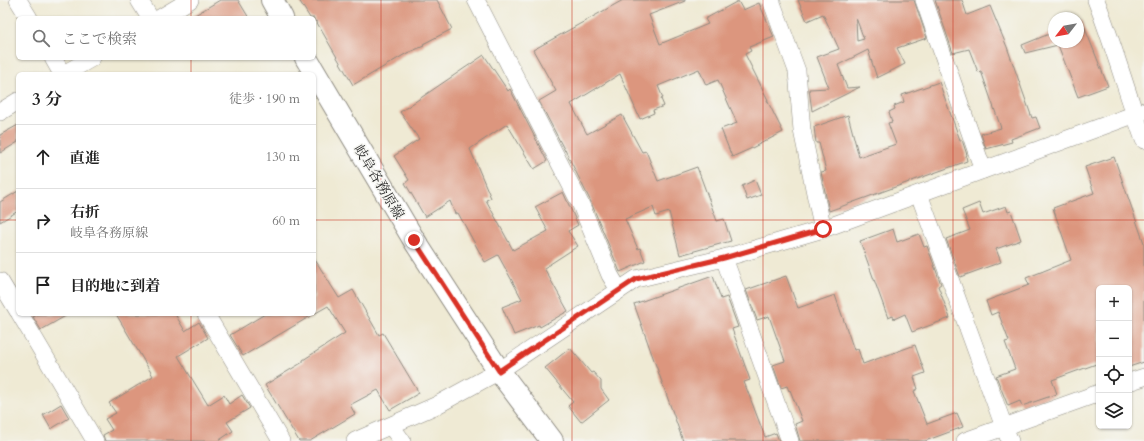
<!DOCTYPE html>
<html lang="ja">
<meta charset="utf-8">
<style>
body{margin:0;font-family:Cardo,"Noto Serif JP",serif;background:#f6f6f6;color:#222}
.controls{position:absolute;right:12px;bottom:12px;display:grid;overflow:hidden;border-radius:6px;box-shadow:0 1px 3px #0004}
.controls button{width:36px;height:36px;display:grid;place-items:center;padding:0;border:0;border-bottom:1px solid #e0e0e0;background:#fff;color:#222;font:20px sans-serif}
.compass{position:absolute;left:1048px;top:12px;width:36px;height:36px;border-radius:50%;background:#fff;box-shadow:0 1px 3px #0004;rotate:239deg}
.stop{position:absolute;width:12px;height:12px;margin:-9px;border:3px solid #d93025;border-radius:50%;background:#fff}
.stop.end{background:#d93025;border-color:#fff;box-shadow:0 1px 4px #0008}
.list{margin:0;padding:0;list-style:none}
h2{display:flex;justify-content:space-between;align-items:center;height:52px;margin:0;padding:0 16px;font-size:17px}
h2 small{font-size:13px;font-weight:400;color:#767676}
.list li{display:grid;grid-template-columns:26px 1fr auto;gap:12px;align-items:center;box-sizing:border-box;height:64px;padding:0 16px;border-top:1px solid #e0e0e0}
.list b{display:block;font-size:15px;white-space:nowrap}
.list p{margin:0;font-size:13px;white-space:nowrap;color:#767676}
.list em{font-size:13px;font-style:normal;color:#767676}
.icon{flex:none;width:22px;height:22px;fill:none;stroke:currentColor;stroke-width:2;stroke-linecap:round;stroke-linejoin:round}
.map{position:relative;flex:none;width:1144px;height:441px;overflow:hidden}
.search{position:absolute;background:#fff;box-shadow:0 1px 3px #0004;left:16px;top:16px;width:300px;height:44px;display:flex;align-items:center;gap:10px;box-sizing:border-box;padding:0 14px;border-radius:6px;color:#767676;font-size:15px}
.panel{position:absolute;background:#fff;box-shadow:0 1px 3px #0004;left:16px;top:72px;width:300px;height:244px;border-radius:6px}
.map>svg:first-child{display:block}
</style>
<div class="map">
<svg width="1144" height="441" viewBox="0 0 1144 441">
<rect width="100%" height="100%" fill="#f6f6f2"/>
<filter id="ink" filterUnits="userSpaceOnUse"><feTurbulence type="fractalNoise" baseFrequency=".025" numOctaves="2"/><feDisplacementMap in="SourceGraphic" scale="8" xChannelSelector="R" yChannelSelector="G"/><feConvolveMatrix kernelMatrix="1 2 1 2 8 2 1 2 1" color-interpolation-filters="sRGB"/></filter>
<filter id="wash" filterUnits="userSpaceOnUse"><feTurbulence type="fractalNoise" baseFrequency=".012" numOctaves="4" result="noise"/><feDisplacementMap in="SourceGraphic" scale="16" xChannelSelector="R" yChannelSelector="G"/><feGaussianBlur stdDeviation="0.9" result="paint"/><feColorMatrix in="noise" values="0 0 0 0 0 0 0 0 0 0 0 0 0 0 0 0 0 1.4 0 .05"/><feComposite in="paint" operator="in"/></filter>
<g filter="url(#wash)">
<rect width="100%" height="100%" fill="#efead4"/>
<g id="blocks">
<g fill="#dc967e" fill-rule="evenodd">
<polygon points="220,0 238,0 249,18 190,18"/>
<polygon points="299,0 437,0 452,29 423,44 424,46 407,53 353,85 316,21 314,22 314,18 310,18"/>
<polygon points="623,0 685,0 685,1 649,15 660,44 708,24 705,19 738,1 743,10 759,3 774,37 749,47 751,51 745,54 768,100 767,100 783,132 750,149 732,157 721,129 737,123 718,80 706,85 699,69 658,86 663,98 661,99 664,106 653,110 654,113 640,119 620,74 571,104 587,134 622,115 642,152 646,151 658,181 697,167 717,221 724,219 731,241 680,255 669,212 656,216 653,207 625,219 638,249 640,248 645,261 620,272 590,200 565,150 565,151 539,101 556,91 533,50"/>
<path d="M798 0H914L927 38 897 48 905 64 877 78 868 50 838 65 847 88 860 87 812 111 809 89 829 88 817 57 839 49 823 14 807 21ZM856 18 864 39 857 41Z"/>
<polygon points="935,0 962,0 967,15 990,6 1007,47 1032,118 1036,117 1040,128 1011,139 1012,142 986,149 981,134 1001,128 981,71 978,72 969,49 953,53"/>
<polygon points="1082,21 1108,86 1078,97 1058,45 1025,53 1022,45 1054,32 1054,42 1078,42 1078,22"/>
<polygon points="484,55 508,91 510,89 547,161 534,169 507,124 470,149 491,198 486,200 513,250 548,231 535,207 563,192 578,225 568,231 578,246 544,268 568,311 540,327 539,325 514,335 502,307 522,299 498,255 485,262 458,213 455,214 450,201 425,217 405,183 409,180 394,156 419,139 400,112"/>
<polygon points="939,82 960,140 962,140 967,155 966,156 967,161 829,211 821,172 826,171 819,143 816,143 814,127 848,115 859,157 896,144 888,123 892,122 889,112 895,109 894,106 904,102 902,95"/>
<polygon points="18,125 18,142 0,153 0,135"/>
<polygon points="1114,157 1144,243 1144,362 1129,367 1129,288 1099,288 1099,363 1052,380 1057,394 1022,406 1020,401 1008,406 996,376 1015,369 1005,342 1009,341 998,312 991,315 986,301 1029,285 1026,278 1071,260 1053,208 1094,193 1085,167"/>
<polygon points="755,180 761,195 747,200 742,186"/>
<polygon points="18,191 18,211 0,222 0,202"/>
<polygon points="979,203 983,214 1006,206 1008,212 1011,211 1021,240 996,249 1001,262 960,277 946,239 970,230 962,210"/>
<polygon points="893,229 897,242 919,234 924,247 927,246 941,284 938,286 950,318 912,332 905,314 894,319 893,316 888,318 860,241"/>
<polygon points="314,258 339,298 353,290 379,335 383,333 419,393 390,410 378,390 350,405 355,414 310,441 299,441 265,385 303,362 303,360 345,333 328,306 314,314"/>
<polygon points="713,276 721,299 727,297 738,327 732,329 750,380 744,382 765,437 776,433 779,441 683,441 634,304"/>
<polygon points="786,276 798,308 835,295 854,350 858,349 863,364 915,345 925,373 914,377 918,389 914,391 927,424 957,413 963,427 925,441 800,441 795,424 802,421 790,390 789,391 787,386 781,388 773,365 785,361 769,316 757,320 746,290"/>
<polygon points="39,314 69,314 41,330 33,317"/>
<polygon points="116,314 175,314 185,331 199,322 208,338 178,356 208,405 224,395 229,404 242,395 250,408 227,422 233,431 218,441 105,441 103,435 112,430 105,419 116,413 109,403 153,376"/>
<polygon points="265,314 314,314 243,356 230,335"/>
<polygon points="570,348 591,373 593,372 601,381 601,389 609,400 581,422 568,406 573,402 545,368"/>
<polygon points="61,404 69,418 51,429 43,415"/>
</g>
</g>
</g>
<g filter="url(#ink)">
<use href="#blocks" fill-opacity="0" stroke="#8d8a80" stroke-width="1"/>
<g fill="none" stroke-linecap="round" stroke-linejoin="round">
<g stroke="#8d8a80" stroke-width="18">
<g id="street">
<polyline points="18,0 29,18"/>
<polyline points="139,0 150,18"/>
<polyline points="476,0 581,205 610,275 619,290"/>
<polyline points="771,0 797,71 802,130 816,198 823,229"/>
<polyline points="924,0 983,170"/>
<path d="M1096 0C1114 46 1127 94 1144 140"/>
<polyline points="160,18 190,0"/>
<polyline points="53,58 62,74"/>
<polyline points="64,74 92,58"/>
<polyline points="0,112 18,101"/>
<polyline points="919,194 1004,427 1010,441"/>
<polyline points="724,258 790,441"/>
<polyline points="0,281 18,311"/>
<polyline points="20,314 95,441"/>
<polyline points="206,314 281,441"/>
<polyline points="1129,382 1144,377"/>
<polyline points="391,426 402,441"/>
<polyline points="355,441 437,405 499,371 636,279 724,258 823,229 1144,111"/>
<polyline points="965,441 1099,393"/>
</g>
</g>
<g stroke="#8d8a80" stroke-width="24">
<g id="secondary">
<polyline points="272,0 282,18"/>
<polyline points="306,58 414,240 499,371 552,441"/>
</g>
</g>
<use href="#street" stroke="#fff" stroke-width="17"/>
<use href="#secondary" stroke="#fff" stroke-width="22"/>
</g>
</g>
<g fill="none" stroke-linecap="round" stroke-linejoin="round" filter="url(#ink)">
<polyline stroke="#d93025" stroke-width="5" points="414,240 499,371 636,279 724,258 823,229"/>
</g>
<path fill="none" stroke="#c8321e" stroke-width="1" stroke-opacity="0.55" d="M191 0V18M381 0V441M572 0V441M763 0V441M953 0V441M191 58V74M0 220H18M314 220H1144M191 314V441"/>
<g text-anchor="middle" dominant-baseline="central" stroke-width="3" stroke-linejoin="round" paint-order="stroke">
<g font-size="14" fill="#2b2b2b" stroke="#f6f6f2">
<text transform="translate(379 182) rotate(59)">岐阜各務原線</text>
</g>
</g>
</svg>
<div class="controls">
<button>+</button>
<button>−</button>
<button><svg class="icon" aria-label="locate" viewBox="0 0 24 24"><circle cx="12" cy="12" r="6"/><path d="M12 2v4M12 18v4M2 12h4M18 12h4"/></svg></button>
<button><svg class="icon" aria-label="layers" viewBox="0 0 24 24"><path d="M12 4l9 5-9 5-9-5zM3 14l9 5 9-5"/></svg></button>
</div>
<svg class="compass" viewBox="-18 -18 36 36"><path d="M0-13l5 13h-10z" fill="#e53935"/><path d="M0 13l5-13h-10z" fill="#767676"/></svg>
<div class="stop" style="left:823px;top:229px"></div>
<div class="stop end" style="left:414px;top:240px"></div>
<div class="search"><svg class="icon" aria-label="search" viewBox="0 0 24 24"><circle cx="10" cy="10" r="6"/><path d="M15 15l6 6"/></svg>ここで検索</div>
<section class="panel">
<h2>3 分<small>徒歩 · 190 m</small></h2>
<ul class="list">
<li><svg class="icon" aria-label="ahead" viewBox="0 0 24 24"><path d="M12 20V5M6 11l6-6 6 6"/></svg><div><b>直進</b></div><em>130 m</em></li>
<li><svg class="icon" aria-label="right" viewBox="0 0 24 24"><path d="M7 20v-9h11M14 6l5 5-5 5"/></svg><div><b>右折</b><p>岐阜各務原線</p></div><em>60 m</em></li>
<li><svg class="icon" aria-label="arrive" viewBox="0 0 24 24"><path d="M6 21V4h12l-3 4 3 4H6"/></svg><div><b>目的地に到着</b></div></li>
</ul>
</section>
</div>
